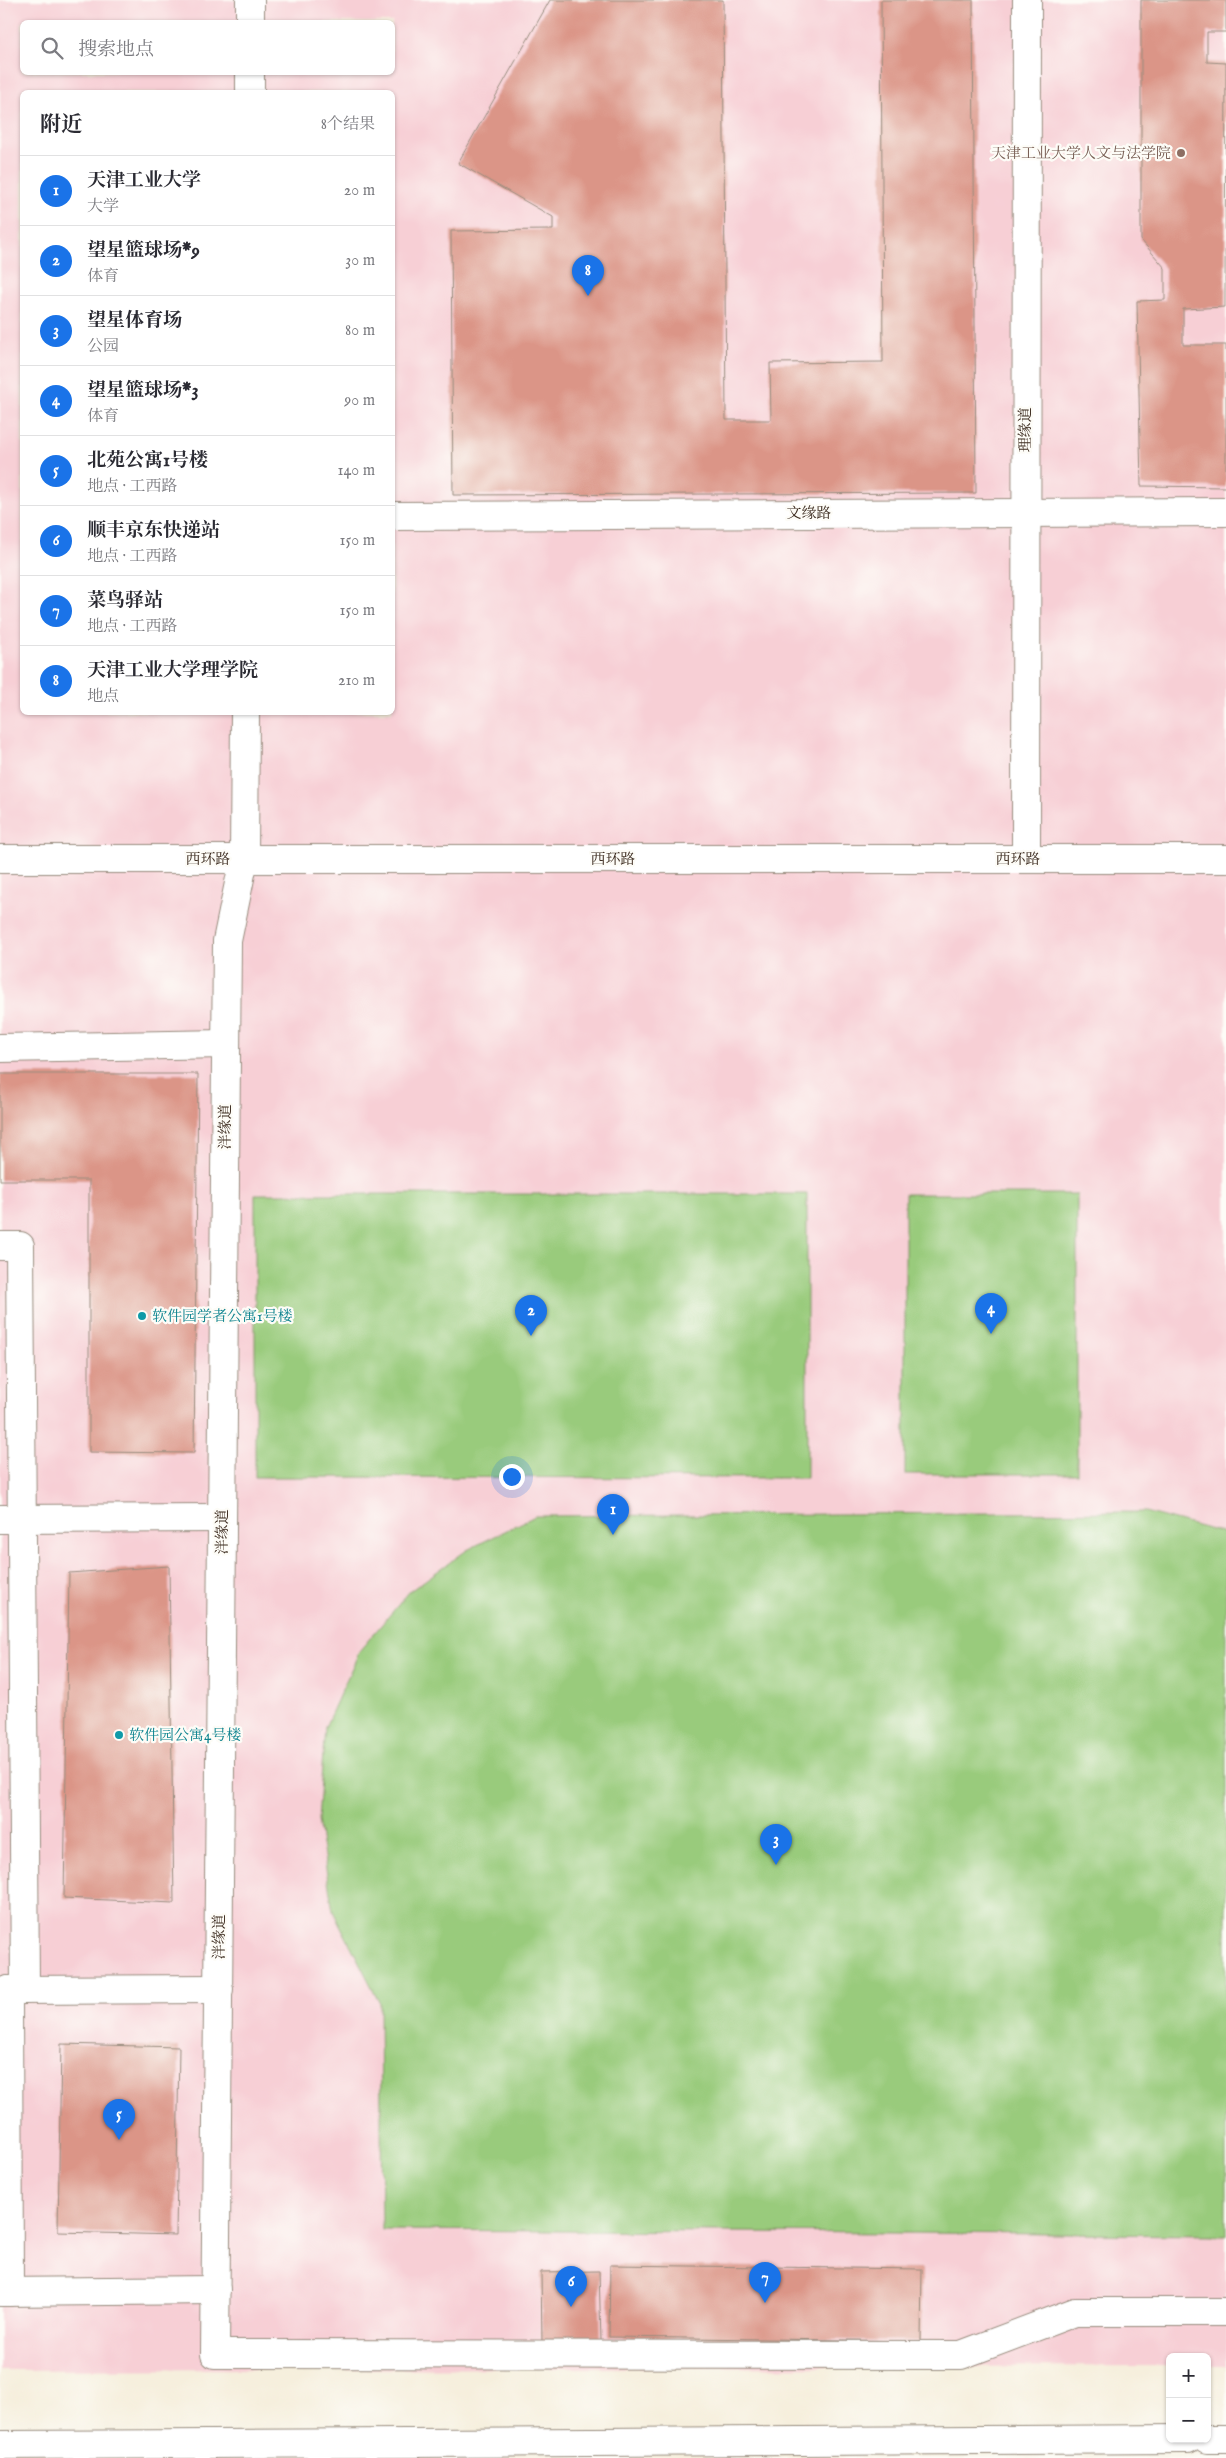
<!DOCTYPE html>
<html lang="zh">
<meta charset="utf-8">
<style>
body{margin:0;font-family:"IM FELL English","Noto Serif SC",serif;background:#f2f2f3;color:#2b2b33}
.controls{position:absolute;right:15px;bottom:15px;display:grid;overflow:hidden;border-radius:8px;box-shadow:0 1px 4px #0004}
.controls button{width:45px;height:45px;display:grid;place-items:center;padding:0;border:0;border-bottom:1px solid #e1e1e2;background:#fff;color:#2b2b33;font:25px sans-serif}
.you{position:absolute;left:511px;top:1476px;width:18px;height:18px;margin:-12px;border:4px solid #fff;border-radius:50%;background:#1a73e8;box-shadow:0 0 0 8px #1a73e833}
.badge{display:grid;place-items:center;width:32px;height:32px;border-radius:50%;background:#1a73e8;color:#fff;font-size:16px;font-weight:700}
.pin{position:absolute;translate:-50% -41px;filter:drop-shadow(0 1px 2px #0008)}
.pin::after{content:'';position:absolute;top:26px;width:18px;height:15px;background:inherit;clip-path:polygon(0 0,100% 0,50% 100%)}
.list{margin:0;padding:0;list-style:none}
h2{display:flex;justify-content:space-between;align-items:center;height:65px;margin:0;padding:0 20px;font-size:21px}
h2 small{font-size:16px;font-weight:400;color:#7c7c81}
.list li{display:grid;grid-template-columns:32px 1fr auto;gap:15px;align-items:center;box-sizing:border-box;height:70px;padding:0 20px;border-top:1px solid #e1e1e2}
.list b{display:block;font-size:19px;white-space:nowrap}
.list p{margin:0;font-size:16px;white-space:nowrap;color:#7c7c81}
.list em{font-size:16px;font-style:normal;color:#7c7c81}
.icon{flex:none;width:28px;height:28px;fill:none;stroke:currentColor;stroke-width:2;stroke-linecap:round;stroke-linejoin:round}
.map{position:relative;flex:none;width:1226px;height:2458px;overflow:hidden}
.search{position:absolute;background:#fff;box-shadow:0 1px 4px #0004;left:20px;top:20px;width:375px;height:55px;display:flex;align-items:center;gap:12px;box-sizing:border-box;padding:0 18px;border-radius:8px;color:#7c7c81;font-size:19px}
.panel{position:absolute;background:#fff;box-shadow:0 1px 4px #0004;left:20px;top:90px;width:375px;height:625px;border-radius:8px}
.map>svg:first-child{display:block}
</style>
<div class="map">
<svg width="1226" height="2458" viewBox="0 0 1226 2458">
<rect width="100%" height="100%" fill="#fdfcf7"/>
<filter id="ink" filterUnits="userSpaceOnUse"><feTurbulence type="fractalNoise" baseFrequency=".02" numOctaves="2"/><feDisplacementMap in="SourceGraphic" scale="10" xChannelSelector="R" yChannelSelector="G"/><feConvolveMatrix kernelMatrix="1 2 1 2 8 2 1 2 1" color-interpolation-filters="sRGB"/></filter>
<filter id="wash" filterUnits="userSpaceOnUse"><feTurbulence type="fractalNoise" baseFrequency=".0096" numOctaves="4" result="noise"/><feDisplacementMap in="SourceGraphic" scale="20" xChannelSelector="R" yChannelSelector="G"/><feGaussianBlur stdDeviation="1.12" result="paint"/><feColorMatrix in="noise" values="0 0 0 0 0 0 0 0 0 0 0 0 0 0 0 0 0 1.4 0 .05"/><feComposite in="paint" operator="in"/></filter>
<g filter="url(#wash)">
<rect width="100%" height="100%" fill="#f6efdd"/>
<path fill="#f7cfd5" fill-rule="evenodd" d="M0 0H1226V2366H1207V2357H1170V2366L0 2370ZM22 22H392V72H22ZM22 92H392V712H22Z"/>
<g fill="#99cb7b" stroke="#6a7a4c">
<polygon points="255,1194 807,1194 807,1478 255,1477"/>
<rect x="905" y="1194" width="172" height="280"/>
<polygon points="1145,1512 1219,1532 1226,1535 1226,2235 382,2230 380,2003 333,1911 318,1820 325,1727 360,1650 410,1591 467,1550 535,1516"/>
</g>
<g id="blocks">
<g fill="#db9587">
<polygon points="550,0 723,0 726,420 771,420 770,363 883,362 881,0 973,0 976,493 453,495 451,231 553,230 553,217 458,163"/>
<polygon points="1141,0 1226,0 1226,32 1207,32 1207,62 1226,63 1225,307 1183,309 1183,345 1226,345 1226,487 1141,486 1137,301 1165,300 1165,268 1141,240"/>
<polygon points="0,1074 198,1074 194,1453 89,1452 89,1180 0,1180"/>
<polygon points="169,1566 174,1903 64,1898 69,1573"/>
<polygon points="61,2044 179,2047 176,2235 58,2232"/>
<polygon points="610,2265 922,2269 921,2341 609,2337"/>
<polygon points="599,2271 601,2341 542,2342 541,2272"/>
</g>
</g>
</g>
<g filter="url(#ink)">
<use href="#blocks" fill-opacity="0" stroke="#988c7e" stroke-width="1"/>
<g fill="none" stroke-linecap="round" stroke-linejoin="round">
<g stroke="#988c7e" stroke-width="30">
<g id="minor">
<polyline points="250,22 250,0"/>
<polyline points="250,92 250,72"/>
<polyline points="392,516 1226,512"/>
<polyline points="245,712 244,859 227,941 215,2354 961,2355 1075,2312 1226,2312"/>
<polyline points="0,859 1226,859"/>
<polyline points="1026,859 1027,0"/>
<polyline points="0,1048 226,1044"/>
<polyline points="0,1246 20,1246 25,1990"/>
<polyline points="0,1519 222,1518"/>
<polyline points="8,1990 9,2292"/>
<polyline points="8,1990 219,1989"/>
<polyline points="0,2292 216,2290"/>
</g>
</g>
<g stroke="#988c7e" stroke-width="30">
<g id="major">
<polyline points="1207,2439 1226,2439"/>
<polyline points="0,2445 1188,2439"/>
</g>
</g>
<use href="#minor" stroke="#fff" stroke-width="28"/>
<use href="#major" stroke="#fff" stroke-width="28"/>
</g>
</g>
<circle fill="#8d6e63" stroke="#fdfcf7" stroke-width="2" cx="1181" cy="153" r="5"/>
<g fill="#0f9aa8" stroke="#fdfcf7" stroke-width="2">
<circle cx="142" cy="1316" r="5"/>
<circle cx="119" cy="1735" r="5"/>
</g>
<g text-anchor="middle" dominant-baseline="central" stroke-width="4.5" stroke-linejoin="round" paint-order="stroke">
<g font-size="15" fill="#785e54" stroke="#fdfcf7" text-anchor="end">
<text x="1171" y="153">天津工业大学人文与法学院</text>
</g>
<g font-size="15" fill="#3b2a1e" stroke="#fdfcf7">
<text transform="translate(1025 430) rotate(-90)">理缘道</text>
<text x="809" y="513">文缘路</text>
<text x="208" y="859">西环路</text>
<text x="613" y="859">西环路</text>
<text x="1018" y="859">西环路</text>
<text transform="translate(225 1127) rotate(-90)">泮缘道</text>
<text transform="translate(222 1532) rotate(-90)">泮缘道</text>
<text transform="translate(219 1937) rotate(-90)">泮缘道</text>
</g>
<g font-size="15" fill="#0d838f" stroke="#fdfcf7" text-anchor="start">
<text x="152" y="1316">软件园学者公寓1号楼</text>
<text x="129" y="1735">软件园公寓4号楼</text>
</g>
</g>
</svg>
<div class="controls">
<button>+</button>
<button>−</button>
</div>
<div class="you"></div>
<div class="pin badge" style="left:613px;top:1535px">1</div>
<div class="pin badge" style="left:531px;top:1336px">2</div>
<div class="pin badge" style="left:776px;top:1865px">3</div>
<div class="pin badge" style="left:991px;top:1334px">4</div>
<div class="pin badge" style="left:119px;top:2140px">5</div>
<div class="pin badge" style="left:571px;top:2307px">6</div>
<div class="pin badge" style="left:765px;top:2303px">7</div>
<div class="pin badge" style="left:588px;top:296px">8</div>
<div class="search"><svg class="icon" aria-label="search" viewBox="0 0 24 24"><circle cx="10" cy="10" r="6"/><path d="M15 15l6 6"/></svg>搜索地点</div>
<section class="panel">
<h2>附近<small>8个结果</small></h2>
<ul class="list">
<li><span class="badge">1</span><div><b>天津工业大学</b><p>大学</p></div><em>20 m</em></li>
<li><span class="badge">2</span><div><b>望星篮球场*9</b><p>体育</p></div><em>30 m</em></li>
<li><span class="badge">3</span><div><b>望星体育场</b><p>公园</p></div><em>80 m</em></li>
<li><span class="badge">4</span><div><b>望星篮球场*3</b><p>体育</p></div><em>90 m</em></li>
<li><span class="badge">5</span><div><b>北苑公寓1号楼</b><p>地点 · 工西路</p></div><em>140 m</em></li>
<li><span class="badge">6</span><div><b>顺丰京东快递站</b><p>地点 · 工西路</p></div><em>150 m</em></li>
<li><span class="badge">7</span><div><b>菜鸟驿站</b><p>地点 · 工西路</p></div><em>150 m</em></li>
<li><span class="badge">8</span><div><b>天津工业大学理学院</b><p>地点</p></div><em>210 m</em></li>
</ul>
</section>
</div>
